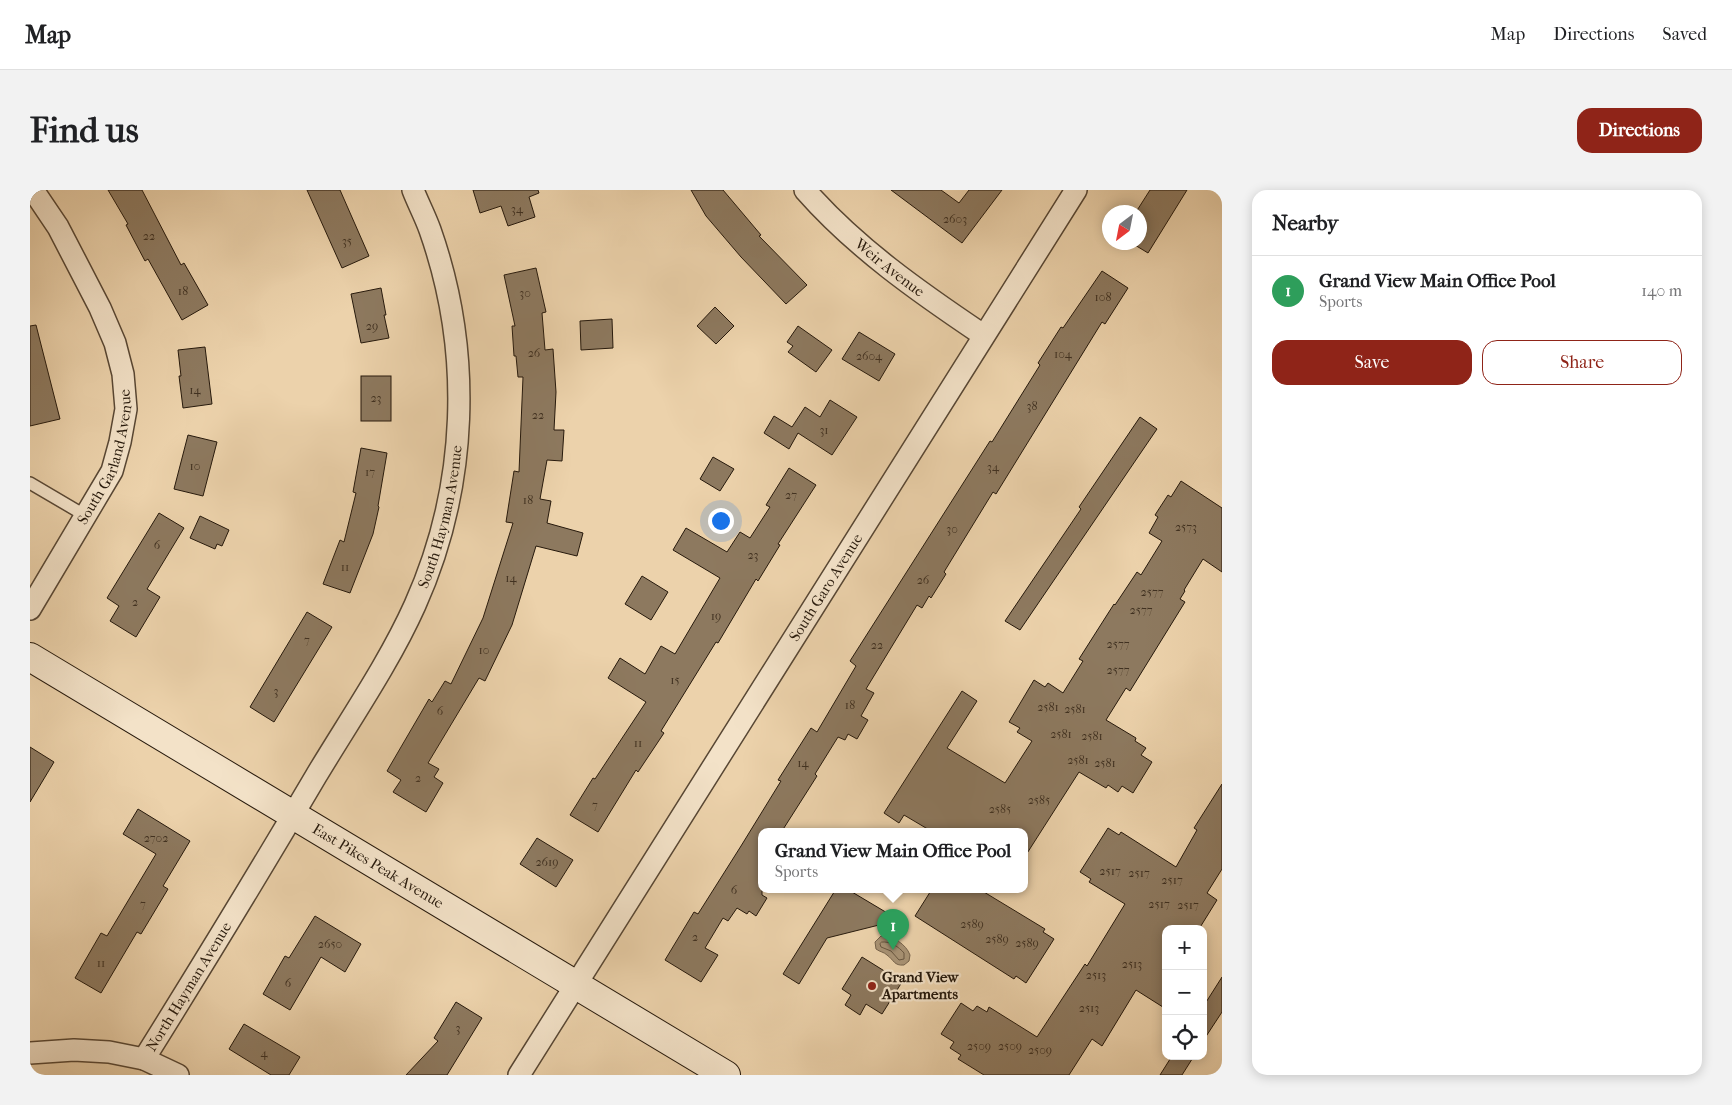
<!DOCTYPE html>
<meta charset="utf-8">
<style>
body{margin:0;font-family:"IM FELL French Canon",serif;background:#f2f2f2;color:#202124}
.controls{position:absolute;right:15px;bottom:15px;display:grid;overflow:hidden;border-radius:10px;box-shadow:0 2px 12px #0003}
.controls button{width:45px;height:45px;display:grid;place-items:center;padding:0;border:0;border-bottom:1px solid #e0e0e0;background:#fff;color:#202124;font:25px sans-serif}
.compass{position:absolute;left:1072px;top:15px;width:45px;height:45px;border-radius:50%;background:#fff;box-shadow:0 2px 12px #0003;rotate:212deg}
.you{position:absolute;left:690px;top:330px;width:18px;height:18px;margin:-12px;border:4px solid #fff;border-radius:50%;background:#1a73e8;box-shadow:0 0 0 8px #1a73e833}
.badge{display:grid;place-items:center;width:32px;height:32px;border-radius:50%;background:#8f2418;color:#fff;font-size:16px;font-weight:700}
.pin{position:absolute;translate:-50% -41px;filter:drop-shadow(0 1px 2px #0008)}
.pin::after{content:'';position:absolute;top:26px;width:18px;height:15px;background:inherit;clip-path:polygon(0 0,100% 0,50% 100%)}
.popup{position:absolute;left:728px;top:638px;width:270px;height:65px;box-sizing:border-box;display:grid;place-content:center;border-radius:10px;background:#fff;filter:drop-shadow(0 1px 4px #0005);font-size:16px;white-space:nowrap;color:#757577}
.popup b{font-size:19px;color:#202124}
.popup::after{content:'';position:absolute;left:50%;top:100%;margin-left:-10px;border:10px solid transparent;border-top-color:#fff}
.list{margin:0;padding:0;list-style:none}
h2{display:flex;justify-content:space-between;align-items:center;height:65px;margin:0;padding:0 20px;font-size:21px}
h2 small{font-size:16px;font-weight:400;color:#757577}
.list li{display:grid;grid-template-columns:32px 1fr auto;gap:15px;align-items:center;box-sizing:border-box;height:70px;padding:0 20px;border-top:1px solid #e0e0e0}
.list b{display:block;font-size:19px;white-space:nowrap}
.list p{margin:0;font-size:16px;white-space:nowrap;color:#757577}
.list em{font-size:16px;font-style:normal;color:#757577}
.actions{display:flex;gap:10px;padding:15px 20px}
.actions a{flex:1;padding:11px 0;border:1px solid #8f2418;border-radius:15px;text-align:center;font-size:18px;color:#8f2418}
.actions .main{background:#8f2418;color:#fff}
.icon{flex:none;width:28px;height:28px;fill:none;stroke:currentColor;stroke-width:2;stroke-linecap:round;stroke-linejoin:round}
.map{position:relative;flex:none;width:1192px;height:885px;overflow:hidden;border-radius:15px}
header{display:flex;align-items:center;gap:30px;box-sizing:border-box;height:70px;padding:0 25px;background:#fff;border-bottom:1px solid #e0e0e0}
header strong{font-size:24px}
nav{display:flex;gap:28px;margin-inline-start:auto;font-size:18px}
.intro{display:flex;align-items:center;justify-content:space-between;box-sizing:border-box;height:120px;padding:0 30px}
h1{margin:0;font-size:35px}
.button{padding:12px 22px;border-radius:15px;background:#8f2418;color:#fff;font-size:18px;font-weight:700}
main{display:flex;gap:30px;padding:0 30px}
aside{flex:1;background:#fff;border-radius:15px;box-shadow:0 2px 12px #0003}
.map>svg:first-child{display:block}
</style>
<header>
<strong>Map</strong>
<nav><a>Map</a><a>Directions</a><a>Saved</a></nav>
</header>
<div class="intro"><h1>Find us</h1><a class="button">Directions</a></div>
<main>
<div class="map">
<svg width="1192" height="885" viewBox="0 0 1192 885">
<rect width="100%" height="100%" fill="#ecd2ab"/>
<filter id="stains"><feTurbulence type="fractalNoise" baseFrequency=".004" numOctaves="4"/><feColorMatrix values="0 0 0 0 .2 0 0 0 0 .09 0 0 0 0 .02 0 0 0 .5 -.17"/></filter>
<radialGradient id="worn" r=".72"><stop offset=".6" stop-color="#630" stop-opacity="0"/><stop offset="1" stop-color="#630" stop-opacity=".3"/></radialGradient>
<path fill="#a99375" stroke="#75624b" d="M851 746C863 746 876 754 880 765L879 771 874 775C864 776 864 770 857 765 854 762 850 762 846 759L845 752Z"/>
<g fill="none" stroke-linecap="round" stroke-linejoin="round">
<path stroke="#685640" stroke-width="1" d="M852 752C860 751 869 757 874 763V769L869 770 861 761 851 757 850 754Z"/>
</g>
<g fill="#8d795f" stroke="#26190c">
<polygon points="78,0 112,0 151,75 154,73 178,115 152,130 118,69 115,71 96,35 98,34"/>
<polygon points="277,0 310,0 339,66 312,78"/>
<polygon points="443,0 508,0 509,3 499,7 505,27 478,36 471,16 450,23"/>
<polygon points="661,0 693,0 731,45 729,46 777,95 756,114 711,67 676,26"/>
<polygon points="861,0 911,0 929,13 939,0 972,0 932,53"/>
<polygon points="1120,0 1157,0 1118,63 1100,52 1110,52 1110,22 1106,22"/>
<polygon points="506,78 516,122 512,123 515,160 523,159 526,202 524,240 534,240 532,271 517,270 510,309 521,311 517,333 553,343 547,366 506,356 482,435 455,491 449,488 398,573 409,579 404,587 413,593 396,622 363,602 371,590 357,581 399,509 402,512 415,491 421,494 453,428 483,333 476,332 484,281 489,282 493,187 488,187 486,166 484,166 482,136 485,136 474,85"/>
<polygon points="1072,81 1098,98 1075,134 1072,132 966,304 963,302 914,382 916,384 901,408 899,406 892,418 887,415 836,499 844,503 831,526 838,530 827,549 818,544 815,550 808,547 785,584 787,586 752,641 732,641 732,705 737,708 726,726 719,721 717,724 707,718 698,731 693,728 675,758 688,765 671,792 635,770 664,722 668,724 711,656 751,591 748,590 781,538 787,542 826,476 820,471 960,251 962,252 1010,175 1008,173 1031,137 1033,138"/>
<polygon points="351,98 356,125 354,125 359,148 331,153 321,104"/>
<polygon points="685,117 704,136 686,154 667,136"/>
<polygon points="582,129 583,158 551,160 550,131"/>
<polygon points="6,135 30,229 0,236 0,136"/>
<polygon points="768,136 802,160 786,182 758,162 763,156 757,152"/>
<polygon points="829,142 865,164 849,191 812,169"/>
<polygon points="175,157 182,214 153,218 149,186 151,186 148,160"/>
<rect x="331" y="186" width="30" height="45"/>
<polygon points="800,210 827,227 802,265 768,243 759,259 734,243 744,226 762,237 775,217 790,227"/>
<polygon points="1110,227 1127,239 990,440 975,431 1051,319 1049,317"/>
<polygon points="158,245 187,252 173,306 144,299"/>
<polygon points="331,258 357,263 348,316 349,317 343,344 320,403 293,394 310,350 314,352 326,303 323,302"/>
<polygon points="683,267 704,279 690,301 670,289"/>
<polygon points="759,278 786,295 748,354 750,355 728,391 726,389 688,453 686,452 631,541 634,543 608,582 606,580 568,642 540,625 563,588 565,589 616,512 578,488 590,468 615,484 631,456 645,464 690,388 643,360 656,338 697,362 710,342 720,348 740,317 736,315"/>
<polygon points="1151,291 1192,318 1192,382 1173,369 1154,400 1155,401 1150,409 1155,412 1100,501 1096,498 1076,530 1106,548 1105,551 1116,558 1111,565 1122,572 1103,603 1092,596 1088,602 1078,595 1076,598 1049,582 994,668 994,641 901,641 874,625 869,633 854,623 932,501 947,511 917,558 975,593 1002,551 987,542 990,538 979,532 1004,490 1015,497 1018,493 1033,503 1053,471 1049,469 1084,414 1085,415 1107,382 1111,385 1132,351 1119,343 1128,327 1125,325 1138,305 1141,307"/>
<polygon points="129,323 154,338 117,399 130,407 106,447 80,431 89,416 77,408"/>
<polygon points="170,326 199,340 192,356 187,354 185,359 160,348"/>
<polygon points="612,386 638,402 621,430 595,414"/>
<polygon points="277,422 302,437 244,532 220,517"/>
<polygon points="0,557 24,572 0,612"/>
<polygon points="1192,594 1192,679 1177,703 1187,710 1169,739 1136,739 1136,819 1106,800 1072,856 1062,849 1039,885 954,885 928,869 931,865 920,858 924,852 911,844 931,813 943,821 947,816 957,822 959,817 1007,847 1055,774 1057,776 1095,714 1059,692 1061,689 1050,682 1078,638 1089,645 1091,642 1146,677 1167,640 1164,638"/>
<polygon points="108,619 160,651 133,696 138,699 111,744 107,742 71,803 45,788 71,743 77,746 126,664 93,644"/>
<polygon points="507,648 543,670 526,697 490,674"/>
<polygon points="806,699 817,699 869,730 797,748 769,794 753,784"/>
<polygon points="902,699 949,699 1015,739 1013,742 1024,749 996,793 986,786 984,789 885,726"/>
<polygon points="285,726 331,754 315,782 291,767 260,820 233,804 255,766 259,768"/>
<polygon points="832,767 872,792 852,824 836,814 830,825 815,815 821,805 812,799"/>
<polygon points="1192,787 1192,822 1173,851 1173,817"/>
<polygon points="426,812 452,828 417,885 376,885 408,851 404,848"/>
<polygon points="214,834 270,867 259,885 241,885 199,859"/>
<polygon points="1142,866 1164,866 1152,885 1130,885"/>
</g>
<g fill="none" stroke-linecap="round" stroke-linejoin="round">
<g stroke="#584734" stroke-width="14">
<polyline id="lane" points="0,293 56,326"/>
</g>
<g stroke="#584734" stroke-width="24">
<g id="street">
<path id="s1" d="M775 0C826 58 889 102 953 145"/>
<path id="s2" d="M0 419 82 281 90 252 96 219 93 184 85 153 70 118 28 37 3 0"/>
<path id="s3" d="M0 863 44 860 79 862 114 869C172 776 230 681 286 586 319 531 359 473 385 415 438 297 443 162 400 40 395 26 388 13 383 0"/>
<polyline points="114,869 148,885"/>
<path id="s4" d="M489 885 1046 0"/>
</g>
</g>
<g stroke="#26190c" stroke-width="30">
<g id="secondary">
<path id="s5" d="M0 467 696 885"/>
</g>
</g>
<use href="#lane" stroke="#f3e2c8" stroke-width="11"/>
<use href="#street" stroke="#f3e2c8" stroke-width="21"/>
<use href="#secondary" stroke="#f3e2c8" stroke-width="28"/>
</g>
<circle fill="#8f2418" stroke="#f3e2c8" stroke-width="2" cx="842" cy="796" r="5"/>
<g text-anchor="middle" dominant-baseline="central" stroke-width="4.5" stroke-linejoin="round" paint-order="stroke">
<g font-size="12" fill="#403121">
<text x="487" y="19">34</text>
<text x="925" y="29">2603</text>
<text x="119" y="46">22</text>
<text x="317" y="51">35</text>
<text x="153" y="101">18</text>
<text x="495" y="103">30</text>
<text x="1073" y="107">108</text>
<text x="342" y="136">29</text>
<text x="504" y="163">26</text>
<text x="1033" y="164">104</text>
<text x="839" y="166">2604</text>
<text x="165" y="200">14</text>
<text x="346" y="208">23</text>
<text x="1002" y="216">38</text>
<text x="508" y="225">22</text>
<text x="794" y="240">31</text>
<text x="165" y="276">10</text>
<text x="963" y="277">34</text>
<text x="340" y="282">17</text>
<text x="761" y="305">27</text>
<text x="498" y="310">18</text>
<text x="1156" y="337">2573</text>
<text x="922" y="339">30</text>
<text x="127" y="355">6</text>
<text x="723" y="365">23</text>
<text x="315" y="377">11</text>
<text x="481" y="388">14</text>
<text x="893" y="390">26</text>
<text x="1122" y="402">2577</text>
<text x="105" y="412">2</text>
<text x="1111" y="420">2577</text>
<text x="686" y="426">19</text>
<text x="277" y="450">7</text>
<text x="1088" y="454">2577</text>
<text x="847" y="455">22</text>
<text x="454" y="460">10</text>
<text x="1088" y="480">2577</text>
<text x="645" y="490">15</text>
<text x="246" y="501">3</text>
<text x="820" y="515">18</text>
<text x="1018" y="517">2581</text>
<text x="1045" y="519">2581</text>
<text x="410" y="521">6</text>
<text x="1031" y="544">2581</text>
<text x="1062" y="546">2581</text>
<text x="608" y="553">11</text>
<text x="1048" y="570">2581</text>
<text x="773" y="573">14</text>
<text x="1075" y="573">2581</text>
<text x="388" y="588">2</text>
<text x="1009" y="610">2585</text>
<text x="565" y="615">7</text>
<text x="970" y="619">2585</text>
<text x="126" y="648">2702</text>
<text x="517" y="672">2619</text>
<text x="1080" y="681">2517</text>
<text x="1109" y="683">2517</text>
<text x="1142" y="690">2517</text>
<text x="704" y="700">6</text>
<text x="113" y="714">7</text>
<text x="1129" y="714">2517</text>
<text x="1158" y="715">2517</text>
<text x="942" y="734">2589</text>
<text x="665" y="747">2</text>
<text x="967" y="749">2589</text>
<text x="997" y="753">2589</text>
<text x="300" y="754">2650</text>
<text x="71" y="773">11</text>
<text x="1102" y="774">2513</text>
<text x="1066" y="785">2513</text>
<text x="258" y="793">6</text>
<text x="1059" y="818">2513</text>
<text x="428" y="838">3</text>
<text x="949" y="856">2509</text>
<text x="980" y="856">2509</text>
<text x="1010" y="860">2509</text>
<text x="234" y="863">4</text>
</g>
<g font-size="15" fill="#26190c" stroke="#f3e2c8">
<text stroke="none"><textPath href="#s1" startOffset="115">Weir Avenue</textPath></text>
<text stroke="none"><textPath href="#s2" startOffset="172">South Garland Avenue</textPath></text>
<text stroke="none"><textPath href="#s3" startOffset="736">South Hayman Avenue</textPath></text>
<text stroke="none"><textPath href="#s4" startOffset="576">South Garo Avenue</textPath></text>
<text stroke="none"><textPath href="#s5" startOffset="406">East Pikes Peak Avenue</textPath></text>
<text stroke="none"><textPath href="#s3" startOffset="200">North Hayman Avenue</textPath></text>
</g>
<g font-size="15" font-weight="bold" fill="#26190c" stroke="#f3e2c8" text-anchor="start">
<text x="852" y="787">Grand View<tspan x="852" dy="17">Apartments</tspan></text>
</g>
</g>
<rect width="100%" height="100%" filter="url(#stains)"/>
<rect width="100%" height="100%" fill="url(#worn)"/>
</svg>
<div class="controls">
<button>+</button>
<button>−</button>
<button><svg class="icon" aria-label="locate" viewBox="0 0 24 24"><circle cx="12" cy="12" r="6"/><path d="M12 2v4M12 18v4M2 12h4M18 12h4"/></svg></button>
</div>
<svg class="compass" viewBox="-18 -18 36 36"><path d="M0-13l5 13h-10z" fill="#e53935"/><path d="M0 13l5-13h-10z" fill="#757577"/></svg>
<div class="you"></div>
<div class="pin badge" style="left:863px;top:760px;background:#2e9e5b">1</div>
<div class="popup"><b>Grand View Main Office Pool</b>Sports</div>
</div>
<aside>
<h2>Nearby<small></small></h2>
<ul class="list">
<li><span class="badge" style="background:#2e9e5b">1</span><div><b>Grand View Main Office Pool</b><p>Sports</p></div><em>140 m</em></li>
</ul>
<div class="actions"><a class="main">Save</a><a>Share</a></div>
</aside>
</main>
